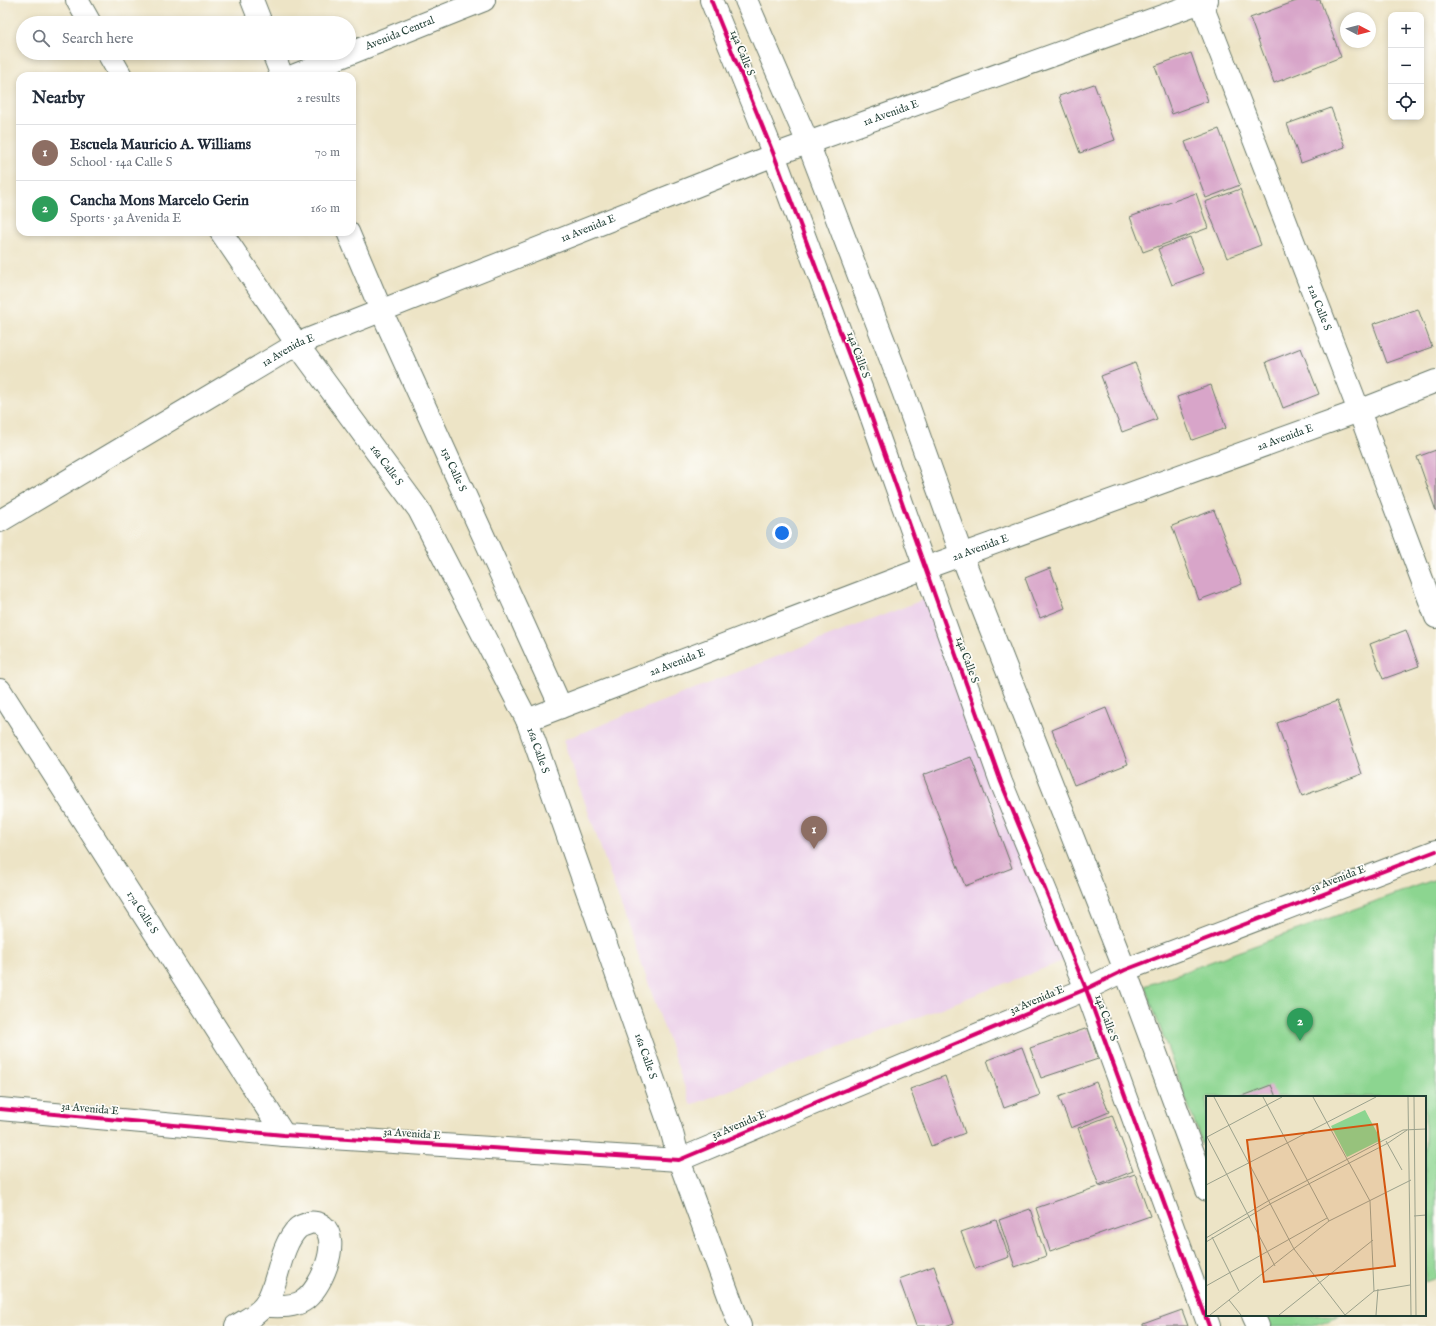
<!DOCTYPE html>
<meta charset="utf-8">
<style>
body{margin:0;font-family:"IM FELL English",serif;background:#f6f6f7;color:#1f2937}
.controls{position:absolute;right:12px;top:12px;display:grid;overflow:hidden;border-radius:8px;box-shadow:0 2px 6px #0003}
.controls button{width:36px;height:36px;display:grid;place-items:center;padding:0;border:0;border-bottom:1px solid #e0e1e3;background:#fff;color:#1f2937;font:20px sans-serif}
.compass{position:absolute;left:1340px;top:12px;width:36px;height:36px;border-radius:50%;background:#fff;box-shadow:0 2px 6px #0003;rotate:97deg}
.you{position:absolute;left:782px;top:533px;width:14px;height:14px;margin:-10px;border:3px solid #fff;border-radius:50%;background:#1a73e8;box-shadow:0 0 0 6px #1a73e833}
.badge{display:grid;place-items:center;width:26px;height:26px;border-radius:50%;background:#7c3aed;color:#fff;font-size:13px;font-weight:700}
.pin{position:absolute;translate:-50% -33px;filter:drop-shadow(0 1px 2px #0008)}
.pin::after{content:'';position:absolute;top:21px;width:14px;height:12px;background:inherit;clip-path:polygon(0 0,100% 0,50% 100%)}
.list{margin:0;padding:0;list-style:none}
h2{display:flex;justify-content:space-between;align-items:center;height:52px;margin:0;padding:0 16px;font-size:17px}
h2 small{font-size:13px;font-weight:400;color:#747a83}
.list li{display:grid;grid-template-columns:26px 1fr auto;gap:12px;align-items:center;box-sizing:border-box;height:56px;padding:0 16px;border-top:1px solid #e0e1e3}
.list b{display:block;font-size:15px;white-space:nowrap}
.list p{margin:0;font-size:13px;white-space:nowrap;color:#747a83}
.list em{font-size:13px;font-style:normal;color:#747a83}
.icon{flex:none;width:22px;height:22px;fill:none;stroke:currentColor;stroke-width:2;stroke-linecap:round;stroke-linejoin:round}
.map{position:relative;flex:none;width:1436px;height:1326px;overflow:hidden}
.search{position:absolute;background:#fff;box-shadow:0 2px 6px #0003;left:16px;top:16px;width:340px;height:44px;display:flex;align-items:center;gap:10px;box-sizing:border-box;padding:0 14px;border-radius:22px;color:#747a83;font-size:15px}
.panel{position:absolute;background:#fff;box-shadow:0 2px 6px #0003;left:16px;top:72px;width:340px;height:164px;border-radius:12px}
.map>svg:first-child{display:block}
</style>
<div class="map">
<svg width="1436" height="1326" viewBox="0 0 1436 1326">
<rect width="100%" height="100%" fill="#fdfcf7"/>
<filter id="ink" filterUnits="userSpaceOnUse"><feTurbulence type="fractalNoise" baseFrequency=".025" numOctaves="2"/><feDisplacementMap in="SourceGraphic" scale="8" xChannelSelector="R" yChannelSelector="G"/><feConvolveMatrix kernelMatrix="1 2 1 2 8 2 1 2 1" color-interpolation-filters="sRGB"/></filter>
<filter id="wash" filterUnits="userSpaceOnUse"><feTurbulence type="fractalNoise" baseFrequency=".012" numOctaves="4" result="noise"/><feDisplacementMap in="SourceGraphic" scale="16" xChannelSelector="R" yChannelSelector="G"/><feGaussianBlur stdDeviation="0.9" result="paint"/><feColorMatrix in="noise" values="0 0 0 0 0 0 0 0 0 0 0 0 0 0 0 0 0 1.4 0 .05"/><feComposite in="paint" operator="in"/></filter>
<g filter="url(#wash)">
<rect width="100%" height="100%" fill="#ede4c6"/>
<polygon fill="#ecd1ea" points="930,597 1068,959 691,1105 563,740"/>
<g fill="#8cd590" stroke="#568962">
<polygon points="1436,879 1436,1278 1425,1282 1425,1097 1207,1097 1207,1157 1145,986"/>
<polygon points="1264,1315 1341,1315 1313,1326 1268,1326"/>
</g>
<g id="blocks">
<g fill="#d8a5c9">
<polygon points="1299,0 1320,0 1341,57 1274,83 1250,18"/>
<polygon points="1191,53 1208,101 1172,114 1155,66"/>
<polygon points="1094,84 1115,140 1080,153 1059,96"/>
<polygon points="1331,108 1345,147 1301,163 1287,124"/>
<polygon points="1219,129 1240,185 1206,198 1185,142"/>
<polygon points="1240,189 1261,245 1227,258 1205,202"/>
<polygon points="1196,193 1208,228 1143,252 1130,217"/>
<polygon points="1190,237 1204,273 1172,285 1158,249"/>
<polygon points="1418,309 1432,347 1387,363 1373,324"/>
<polygon points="1301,348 1319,394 1283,408 1266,362"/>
<polygon points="1135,363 1157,419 1122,432 1101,376"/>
<polygon points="1211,385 1226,428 1192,440 1177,397"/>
<polygon points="1436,450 1436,511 1417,457"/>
<polygon points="1214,510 1242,584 1199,600 1172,526"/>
<polygon points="1050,568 1065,608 1040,618 1025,578"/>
<polygon points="1406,630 1419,666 1383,679 1370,644"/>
<polygon points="1337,701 1362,774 1302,796 1277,723"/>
<polygon points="1106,708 1128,764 1074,785 1052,730"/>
<polygon points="971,757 1012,868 965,886 923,775"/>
<polygon points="1088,1028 1098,1059 1041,1078 1030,1048"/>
<polygon points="1022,1047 1040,1095 1004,1108 987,1060"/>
<polygon points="945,1076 965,1133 931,1146 910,1089"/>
<polygon points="1096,1082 1109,1112 1071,1128 1059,1097"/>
<polygon points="1271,1085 1276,1097 1239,1097"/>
<polygon points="1112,1115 1133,1171 1099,1185 1078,1128"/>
<polygon points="1135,1174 1150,1216 1050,1251 1036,1208"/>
<polygon points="1030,1209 1046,1256 1015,1267 999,1220"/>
<polygon points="996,1220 1009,1257 975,1269 961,1232"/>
<polygon points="934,1266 954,1323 945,1326 916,1326 899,1279"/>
<polygon points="1182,1310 1188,1326 1143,1326 1143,1324"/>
</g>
</g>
</g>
<g filter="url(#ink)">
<use href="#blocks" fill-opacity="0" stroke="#677767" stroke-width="1"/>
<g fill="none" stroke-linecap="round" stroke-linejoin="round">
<g stroke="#677767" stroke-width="24">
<g id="minor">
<polyline points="77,0 90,23"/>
<polyline points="252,0 261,23"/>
<polyline points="711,0 774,155 863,393 1001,782 1086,989 1209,1326"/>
<polyline points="746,0 808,143 903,391 962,556 1125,970 1207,1190"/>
<path id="s1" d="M1200 0 1359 411 1436 617"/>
<polyline points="108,53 121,76"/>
<polyline points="273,53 282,76"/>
<path id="s2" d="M293 76 484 0"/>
<path id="s3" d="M221 232 297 344 419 510 527 720 671 1129 679 1160 740 1326"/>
<path id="s4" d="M348 232 381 310 561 707"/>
<path id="s5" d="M0 521 297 344 774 155 1207 0"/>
<path id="s6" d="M0 690 284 1135"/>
<path id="s7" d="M527 720 925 568 1359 411 1436 381"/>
<polyline points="0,1109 284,1135 679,1160 1086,989 1125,970 1436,851"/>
<polyline points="1253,1315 1258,1326"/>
<path d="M236 1326C246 1320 257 1315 264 1306 279 1286 278 1248 298 1228 300 1226 305 1225 309 1223 313 1222 320 1223 323 1226 342 1241 320 1291 303 1301 292 1308 276 1306 264 1306"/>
</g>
</g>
<use href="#minor" stroke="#fff" stroke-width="22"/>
<g stroke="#fdfcf7" stroke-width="6">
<g id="cycleway">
<polyline points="711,0 774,155 863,393 1001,782 1086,989 1209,1326"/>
<polyline points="0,1109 284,1135 679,1160 1086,989 1125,970 1436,851"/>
</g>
</g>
<use href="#cycleway" stroke="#d6006c" stroke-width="4"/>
</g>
</g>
<g text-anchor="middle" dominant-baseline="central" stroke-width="3.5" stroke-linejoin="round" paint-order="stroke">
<g font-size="11" fill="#1f3d34" stroke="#fdfcf7">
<text stroke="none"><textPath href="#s2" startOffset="115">Avenida Central</textPath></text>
<text transform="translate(742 53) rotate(68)">14a Calle S</text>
<text stroke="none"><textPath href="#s5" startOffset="983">1a Avenida E</textPath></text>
<text stroke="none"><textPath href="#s5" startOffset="659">1a Avenida E</textPath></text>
<text stroke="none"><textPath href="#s1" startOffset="330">12a Calle S</textPath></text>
<text stroke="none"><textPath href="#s5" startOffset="335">1a Avenida E</textPath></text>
<text transform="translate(858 355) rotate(70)">14a Calle S</text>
<text stroke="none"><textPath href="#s7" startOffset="809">2a Avenida E</textPath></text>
<text stroke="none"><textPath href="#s3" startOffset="286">16a Calle S</textPath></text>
<text stroke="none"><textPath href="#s4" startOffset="260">15a Calle S</textPath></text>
<text stroke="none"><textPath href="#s7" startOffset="485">2a Avenida E</textPath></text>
<text transform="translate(967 660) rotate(70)">14a Calle S</text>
<text stroke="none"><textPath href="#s7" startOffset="161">2a Avenida E</textPath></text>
<text stroke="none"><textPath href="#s3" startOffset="610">16a Calle S</textPath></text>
<text transform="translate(1338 879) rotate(-21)">3a Avenida E</text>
<text stroke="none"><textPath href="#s6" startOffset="264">17a Calle S</textPath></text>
<text transform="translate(1037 1000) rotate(-23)">3a Avenida E</text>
<text transform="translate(1106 1018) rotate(70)">14a Calle S</text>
<text stroke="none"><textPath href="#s3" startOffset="934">16a Calle S</textPath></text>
<text transform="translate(90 1109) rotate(5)">3a Avenida E</text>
<text transform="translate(739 1125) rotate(-23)">3a Avenida E</text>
<text transform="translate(412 1134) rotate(4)">3a Avenida E</text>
</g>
</g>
<g transform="translate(1206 1096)">
<rect width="220" height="220" fill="#ede4c6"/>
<path d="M159 14 175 44 141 61 125 30Z" fill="#8cd590"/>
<path fill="none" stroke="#9ba18c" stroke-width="1" d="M8 1 88 153 139 219M57 1 123 125M107 1 164 105 168 195M202 1 205 219M208 1 210 219M0 39 69 170M1 41 76 1M180 45 196 74M0 89 170 1M208 120 220 119M6 141 33 195M0 142 62 105 197 34 220 33M0 146 64 108 182 47 201 34M0 190 121 122M23 204 35 219M4 219 123 125 205 84M73 219 167 144M139 219 168 195 204 189M170 219 172 193"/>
<path fill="#d45610" fill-opacity="0.15" stroke="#d45610" stroke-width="2" d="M171 28 189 170 58 186 41 44Z"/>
<rect width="220" height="220" fill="none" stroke="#1f3d34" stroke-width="2"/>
</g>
</svg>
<div class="controls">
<button>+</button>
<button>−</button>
<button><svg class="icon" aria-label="locate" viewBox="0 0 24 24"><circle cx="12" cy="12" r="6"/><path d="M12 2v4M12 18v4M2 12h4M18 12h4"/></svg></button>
</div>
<svg class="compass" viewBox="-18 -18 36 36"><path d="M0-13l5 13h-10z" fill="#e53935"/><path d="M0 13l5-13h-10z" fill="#747a83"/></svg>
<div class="you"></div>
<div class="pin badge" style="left:814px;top:849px;background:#8d6e63">1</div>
<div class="pin badge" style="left:1300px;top:1041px;background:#2e9e5b">2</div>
<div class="search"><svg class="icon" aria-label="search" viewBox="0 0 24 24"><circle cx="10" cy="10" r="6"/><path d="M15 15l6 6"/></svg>Search here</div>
<section class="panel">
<h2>Nearby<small>2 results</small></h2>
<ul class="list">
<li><span class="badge" style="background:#8d6e63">1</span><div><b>Escuela Mauricio A. Williams</b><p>School · 14a Calle S</p></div><em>70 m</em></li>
<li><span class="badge" style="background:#2e9e5b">2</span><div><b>Cancha Mons Marcelo Gerin</b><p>Sports · 3a Avenida E</p></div><em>160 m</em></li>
</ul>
</section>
</div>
